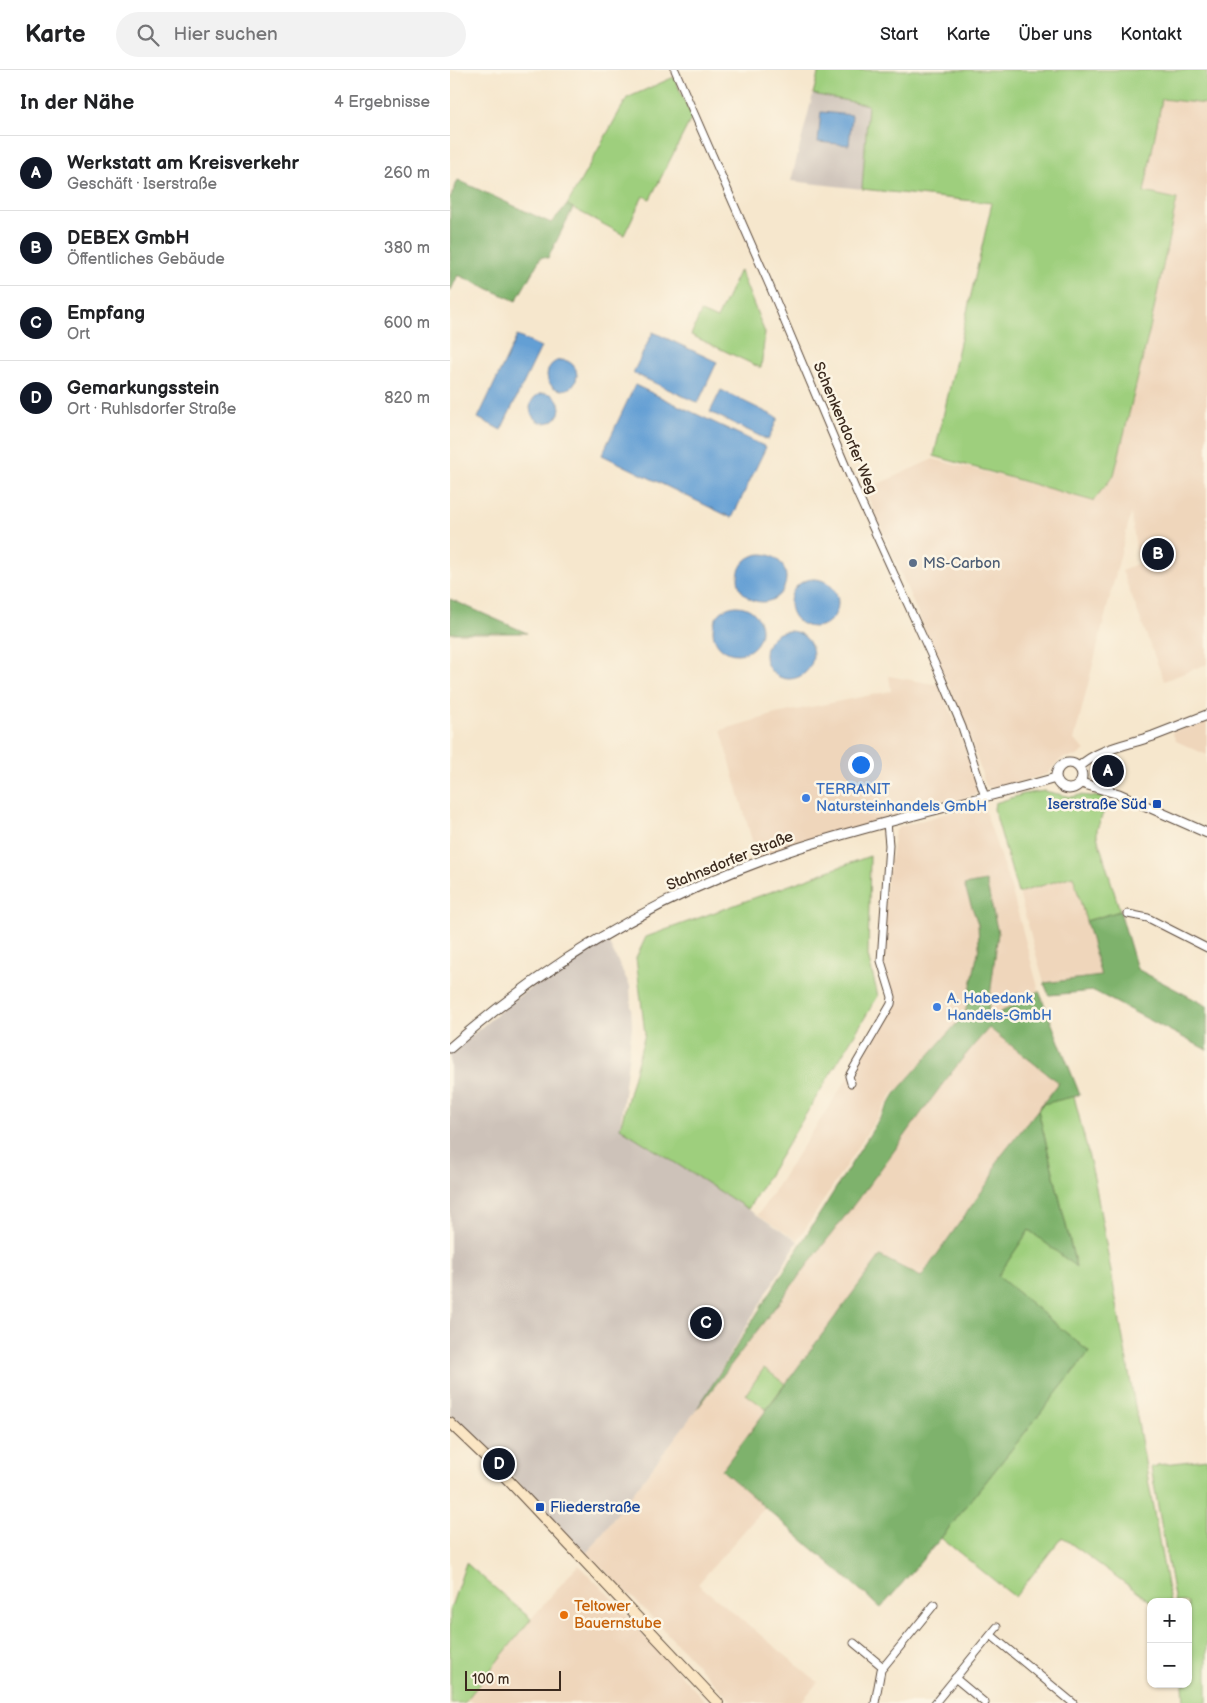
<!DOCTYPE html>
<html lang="de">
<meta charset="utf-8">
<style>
body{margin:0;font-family:"Balsamiq Sans",sans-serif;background:#f2f2f2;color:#202124}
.controls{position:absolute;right:15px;bottom:15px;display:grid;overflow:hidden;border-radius:10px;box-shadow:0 1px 4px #0004}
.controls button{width:45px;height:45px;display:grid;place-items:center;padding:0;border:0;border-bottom:1px solid #e0e0e0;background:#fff;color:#202124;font:25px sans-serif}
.scale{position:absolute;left:15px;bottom:12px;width:96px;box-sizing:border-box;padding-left:5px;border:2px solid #3b2a1e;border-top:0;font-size:14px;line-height:18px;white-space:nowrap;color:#3b2a1e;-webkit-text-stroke:4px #fcf5e5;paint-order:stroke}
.you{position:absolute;left:410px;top:694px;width:18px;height:18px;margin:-12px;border:4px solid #fff;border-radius:50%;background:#1a73e8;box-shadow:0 0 0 8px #1a73e833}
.badge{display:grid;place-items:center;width:32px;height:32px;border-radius:50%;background:#111827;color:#fff;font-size:16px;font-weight:700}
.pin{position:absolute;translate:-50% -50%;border:2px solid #fff;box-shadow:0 1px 5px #0006}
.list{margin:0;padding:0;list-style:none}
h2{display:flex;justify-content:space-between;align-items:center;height:65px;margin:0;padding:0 20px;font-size:21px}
h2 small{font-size:16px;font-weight:400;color:#757577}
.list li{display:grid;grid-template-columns:32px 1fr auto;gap:15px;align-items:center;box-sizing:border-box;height:75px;padding:0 20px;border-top:1px solid #e0e0e0}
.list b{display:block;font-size:19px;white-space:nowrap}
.list p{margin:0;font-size:16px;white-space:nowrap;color:#757577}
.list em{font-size:16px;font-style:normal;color:#757577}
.icon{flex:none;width:28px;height:28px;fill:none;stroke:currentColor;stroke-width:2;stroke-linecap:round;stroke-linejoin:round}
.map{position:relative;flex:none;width:757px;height:1633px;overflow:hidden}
header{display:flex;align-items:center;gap:30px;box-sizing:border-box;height:70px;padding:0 25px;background:#fff;border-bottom:1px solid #e0e0e0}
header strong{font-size:24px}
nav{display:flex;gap:28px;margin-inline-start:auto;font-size:18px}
.search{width:350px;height:45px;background:#f2f2f2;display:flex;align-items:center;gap:12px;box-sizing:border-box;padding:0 18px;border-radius:28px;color:#757577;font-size:19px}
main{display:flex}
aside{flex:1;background:#fff}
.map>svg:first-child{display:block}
</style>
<header>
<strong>Karte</strong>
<div class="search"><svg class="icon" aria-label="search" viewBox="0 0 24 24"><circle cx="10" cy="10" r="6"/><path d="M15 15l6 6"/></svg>Hier suchen</div>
<nav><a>Start</a><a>Karte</a><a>Über uns</a><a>Kontakt</a></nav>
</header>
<main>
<aside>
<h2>In der Nähe<small>4 Ergebnisse</small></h2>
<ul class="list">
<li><span class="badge">A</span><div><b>Werkstatt am Kreisverkehr</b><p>Geschäft · Iserstraße</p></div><em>260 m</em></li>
<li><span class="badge">B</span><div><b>DEBEX GmbH</b><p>Öffentliches Gebäude</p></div><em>380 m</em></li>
<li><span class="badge">C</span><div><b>Empfang</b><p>Ort</p></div><em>600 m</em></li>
<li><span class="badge">D</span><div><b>Gemarkungsstein</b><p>Ort · Ruhlsdorfer Straße</p></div><em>820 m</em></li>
</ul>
</aside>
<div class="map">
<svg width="757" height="1633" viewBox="0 0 757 1633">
<rect width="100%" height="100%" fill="#fcf5e5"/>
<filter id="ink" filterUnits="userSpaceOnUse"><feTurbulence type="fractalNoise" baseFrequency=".02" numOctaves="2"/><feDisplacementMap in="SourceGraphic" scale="10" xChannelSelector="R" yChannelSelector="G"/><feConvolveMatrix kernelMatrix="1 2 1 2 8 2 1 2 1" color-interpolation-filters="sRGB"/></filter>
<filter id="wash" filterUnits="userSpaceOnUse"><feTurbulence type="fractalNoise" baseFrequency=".0096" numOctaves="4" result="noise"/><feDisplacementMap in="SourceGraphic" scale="20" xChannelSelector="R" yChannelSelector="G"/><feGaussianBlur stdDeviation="1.12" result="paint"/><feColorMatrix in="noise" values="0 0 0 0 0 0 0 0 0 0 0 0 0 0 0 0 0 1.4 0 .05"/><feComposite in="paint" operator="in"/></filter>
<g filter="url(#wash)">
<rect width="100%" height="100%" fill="#f6e7cd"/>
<g fill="#efd6bb">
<polygon points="712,29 757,34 757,594 714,611 672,501 688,493 681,443 624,670 635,680 627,686 613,688 604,696 598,704 545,719 536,716 516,656 415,420 483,389 643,430 664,405 700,258 726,129 694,122"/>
<polygon points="439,606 489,615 509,660 528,719 525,725 308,792 271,660 326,644 441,621"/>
<polygon points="757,648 757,685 726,671 722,662"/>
<polygon points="668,686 671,697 665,713 643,705 646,693"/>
<polygon points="529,734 534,737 563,825 589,921 537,950 548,863 520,833 528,854 529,877 515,944 447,1020 442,1019 445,1020 348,1170 308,1145 399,1006 441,934 431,891 435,823 445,762 449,757"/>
<polygon points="623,806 651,906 594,913 569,823"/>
<polygon points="539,958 609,1013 547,1091 542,1107 470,1207 272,1400 315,1437 248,1514 368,1612 350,1633 283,1633 194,1539 137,1483 430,1099 482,1027 518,981"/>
<polygon points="128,1495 156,1522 191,1562 257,1633 22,1633 17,1629 81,1549"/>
</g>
<g fill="#cdc2b9">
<polygon points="363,24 418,34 412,119 341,111"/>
<polygon points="155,866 180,916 182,956 170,1058 348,1171 247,1339 137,1483 124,1472 38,1380 0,1345 0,984 62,931"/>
</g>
<g fill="#9ecf7d" stroke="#6c7c4e">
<polygon points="369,0 757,0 757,34 712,29 694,122 727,129 700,258 664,405 643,431 484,386 542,133 412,119 418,35 363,24"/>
<polygon points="224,7 242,47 200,129 193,126 174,165 117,135 177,28"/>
<polygon points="290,200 315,263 311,298 241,265 251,242 267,249"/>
<polygon points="594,721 622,727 630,725 659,728 647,759 647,766 670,841 636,851 623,806 568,823 544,739 545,733 574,724"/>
<polygon points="420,786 418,886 428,926 298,1139 170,1058 195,964 186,888 196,867"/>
<polygon points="624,1026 645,1112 720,1532 701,1532 612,1467 565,1527 491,1468 639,1282 548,1206 579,1160 626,1196 588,1040 592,1034"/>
<polygon points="314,1298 335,1314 316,1339 296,1324"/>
<polygon points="757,1389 757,1633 734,1633 733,1614 738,1614 738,1532 725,1532 701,1397 707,1396 707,1395"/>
<polygon points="16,1493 81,1549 14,1633 0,1633 0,1540"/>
</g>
<g fill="#7eb26c" stroke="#5c6e45">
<polygon points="8,110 101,153 117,135 123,138 98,188 91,187 66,231 8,205 0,222 0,128"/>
<polygon points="0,529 77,563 0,563"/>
<path d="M536 811 548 863 537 950 589 921 630 1025 593 1034 588 1040 626 1197 579 1160 548 1206 639 1282 491 1468 431 1538 272 1400 430 1186 471 1207 542 1107 547 1091 609 1013 539 958C498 1002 466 1052 430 1100 370 1180 308 1259 247 1339L447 1021 515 944 529 877 528 854 514 815Z"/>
<polygon points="670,841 687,899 757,936 757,980 644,921 599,925 594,913 651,906 636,851"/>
</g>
<g fill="#639fd4" stroke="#4f6479">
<polygon points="371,42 402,45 399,75 368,72"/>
<polygon points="203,262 267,292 248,333 183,303"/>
<polygon points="67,266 91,277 51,360 28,348"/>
<circle cx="112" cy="305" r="15"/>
<polygon points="185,315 316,377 282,448 152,385"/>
<polygon points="271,320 328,348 318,370 260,342"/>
<circle cx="95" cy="338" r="15"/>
<circle cx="312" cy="508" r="24"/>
<circle cx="364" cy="533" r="24"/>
<circle cx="287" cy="560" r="24"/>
<circle cx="339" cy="585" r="24"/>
</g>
</g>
<g filter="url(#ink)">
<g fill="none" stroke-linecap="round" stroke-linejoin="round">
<g stroke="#574638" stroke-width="9">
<g id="minor">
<polyline points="225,0 321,219 407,423 491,607 512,657 535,727"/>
<polyline points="678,844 698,848 757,878"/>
<polyline points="401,1013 399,1006 441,934 442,927 431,891 439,775 437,753"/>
<polyline points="541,1565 623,1633"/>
<polyline points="404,1573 433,1597"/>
<polyline points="505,1608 535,1633"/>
<polyline points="425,1633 431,1600 484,1535"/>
<polyline points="485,1633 547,1557"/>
</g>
</g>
<g stroke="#574638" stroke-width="11">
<g id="tertiary">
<circle cx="619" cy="706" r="13"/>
<path d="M629 697C650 678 677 675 703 666 721 659 739 652 757 645"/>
<polyline points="631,713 669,724 757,763"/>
<path d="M0 978C101 889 219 820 348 778 432 751 520 732 606 708"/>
</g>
</g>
<g stroke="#574638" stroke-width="12">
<polyline id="secondary" points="0,1353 45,1396 268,1633"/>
</g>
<use href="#minor" stroke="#fff" stroke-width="7"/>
<use href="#tertiary" stroke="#fff" stroke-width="9"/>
<use href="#secondary" stroke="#fbe6c4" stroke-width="10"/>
</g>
</g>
<circle fill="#5c6f8a" stroke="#fcf5e5" stroke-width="2" cx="463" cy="493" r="5"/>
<g fill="#3f7fe0" stroke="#fcf5e5" stroke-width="2">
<circle cx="356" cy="728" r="5"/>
<circle cx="487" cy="937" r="5"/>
</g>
<g fill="#1a4fb4" stroke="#fcf5e5" stroke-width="2">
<rect x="702" y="729" width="10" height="10" rx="2.5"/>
<rect x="85" y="1432" width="10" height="10" rx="2.5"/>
</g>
<circle fill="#e8710a" stroke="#fcf5e5" stroke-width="2" cx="114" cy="1545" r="5"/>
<g text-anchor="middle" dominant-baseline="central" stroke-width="5" stroke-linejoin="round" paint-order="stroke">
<g font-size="15" fill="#3b2a1e" stroke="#fcf5e5">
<text transform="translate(395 358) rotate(67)">Schenkendorfer Weg</text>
<text transform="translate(280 791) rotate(-22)">Stahnsdorfer Straße</text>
</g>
<g font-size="15" fill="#4e5e75" stroke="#fcf5e5" text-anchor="start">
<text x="473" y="493">MS-Carbon</text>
</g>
<g font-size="15" fill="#366cbe" stroke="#fcf5e5" text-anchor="start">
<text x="366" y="719">TERRANIT<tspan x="366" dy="17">Natursteinhandels GmbH</tspan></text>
<text x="497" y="928">A. Habedank<tspan x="497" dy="17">Handels-GmbH</tspan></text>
</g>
<g font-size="15" fill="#164399" stroke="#fcf5e5" text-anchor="end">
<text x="697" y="734">Iserstraße Süd</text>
<text x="100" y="1437" text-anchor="start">Fliederstraße</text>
</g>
<g font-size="15" fill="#c56008" stroke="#fcf5e5" text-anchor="start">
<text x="124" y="1536">Teltower<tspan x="124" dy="17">Bauernstube</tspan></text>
</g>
</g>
</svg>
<div class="controls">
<button>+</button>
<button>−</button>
</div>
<div class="scale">100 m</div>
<div class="you"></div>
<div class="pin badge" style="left:658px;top:701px">A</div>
<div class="pin badge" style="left:708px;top:484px">B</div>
<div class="pin badge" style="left:256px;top:1253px">C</div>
<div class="pin badge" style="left:49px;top:1394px">D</div>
</div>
</main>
